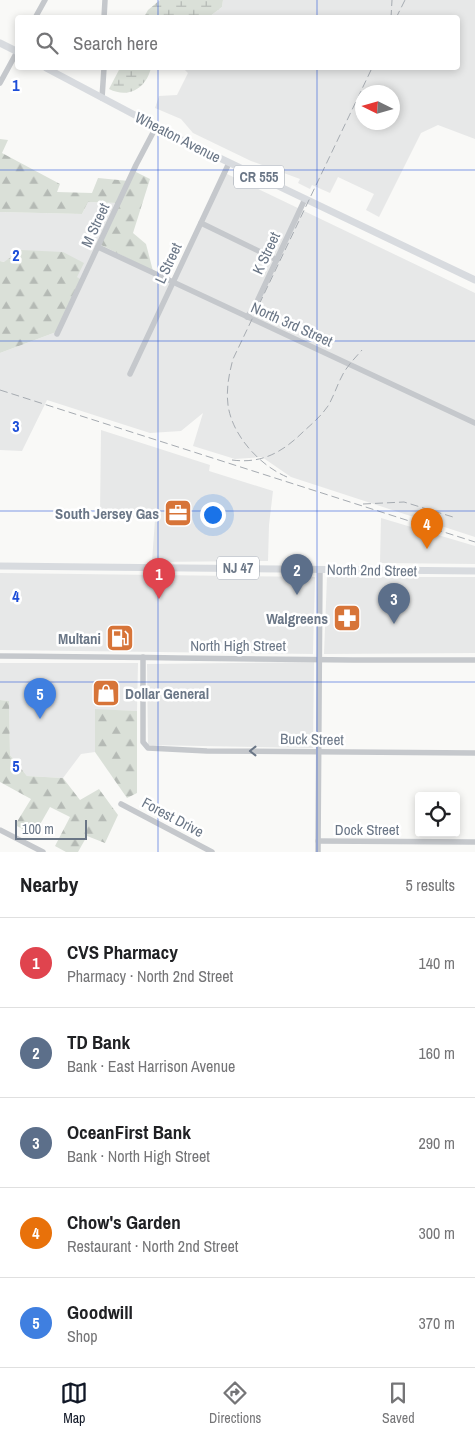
<!DOCTYPE html>
<meta charset="utf-8">
<style>
body{margin:0;font-family:"Archivo Narrow",sans-serif;background:#f6f6f6;color:#202124}
.controls{position:absolute;right:15px;bottom:15px;display:grid;overflow:hidden;border-radius:5px;box-shadow:0 2px 8px #0003}
.controls button{width:45px;height:45px;display:grid;place-items:center;padding:0;border:0;border-bottom:1px solid #e0e0e0;background:#fff;color:#202124;font:25px sans-serif}
.compass{position:absolute;left:355px;top:85px;width:45px;height:45px;border-radius:50%;background:#fff;box-shadow:0 2px 8px #0003;rotate:275deg}
.scale{position:absolute;left:15px;bottom:12px;width:72px;box-sizing:border-box;padding-left:5px;border:2px solid #6a7686;border-top:0;font-size:14px;line-height:18px;white-space:nowrap;color:#6a7686;-webkit-text-stroke:4px #fff;paint-order:stroke}
.you{position:absolute;left:212px;top:514px;width:18px;height:18px;margin:-12px;border:4px solid #fff;border-radius:50%;background:#1a73e8;box-shadow:0 0 0 8px #1a73e833}
.badge{display:grid;place-items:center;width:32px;height:32px;border-radius:50%;background:#111827;color:#fff;font-size:16px;font-weight:700}
.pin{position:absolute;translate:-50% -41px;filter:drop-shadow(0 1px 2px #0008)}
.pin::after{content:'';position:absolute;top:26px;width:18px;height:15px;background:inherit;clip-path:polygon(0 0,100% 0,50% 100%)}
.list{margin:0;padding:0;list-style:none}
h2{display:flex;justify-content:space-between;align-items:center;height:65px;margin:0;padding:0 20px;font-size:21px}
h2 small{font-size:16px;font-weight:400;color:#757577}
.list li{display:grid;grid-template-columns:32px 1fr auto;gap:15px;align-items:center;box-sizing:border-box;height:90px;padding:0 20px;border-top:1px solid #e0e0e0}
.list b{display:block;font-size:19px;white-space:nowrap}
.list p{margin:0;font-size:16px;white-space:nowrap;color:#757577}
.list em{font-size:16px;font-style:normal;color:#757577}
.icon{flex:none;width:28px;height:28px;fill:none;stroke:currentColor;stroke-width:2;stroke-linecap:round;stroke-linejoin:round}
.map{position:relative;flex:none;width:475px;height:852px;overflow:hidden}
.search{position:absolute;background:#fff;box-shadow:0 2px 8px #0003;left:15px;right:15px;top:15px;height:55px;display:flex;align-items:center;gap:12px;box-sizing:border-box;padding:0 18px;border-radius:5px;color:#757577;font-size:19px}
.sheet{height:515px;background:#fff}
nav{display:flex;justify-content:space-around;align-items:center;box-sizing:border-box;height:70px;border-top:1px solid #e0e0e0;background:#fff;font-size:14px;color:#757577}
nav a{display:grid;justify-items:center;gap:2px}
nav .on{color:#111827}
.map>svg:first-child{display:block}
</style>
<div class="map">
<svg width="475" height="852" viewBox="0 0 475 852">
<defs>
<pattern id="forest-firs" width="22" height="20" patternUnits="userSpaceOnUse" patternTransform="scale(1.25)"><rect width="22" height="20" fill="#dae0d8"/><path d="M5 1l3.5 6h-7zM16 11l3.5 6h-7z" fill="#b5bab5"/></pattern>
<pattern id="wetland-marsh" width="20" height="14" patternUnits="userSpaceOnUse" patternTransform="scale(1.25)"><rect width="20" height="14" fill="#dae0d8"/><path d="M1 5h8M5 5V1M11 12h8M15 12V8" fill="none" stroke="#b5bab5"/></pattern>
</defs>
<rect width="100%" height="100%" fill="#f9f9f7"/>
<g fill="#e7e8e8" fill-rule="evenodd">
<path d="M223 0H475V139L438 125 421 133 379 217 366 210 374 194 338 177 330 193 312 185 310 189 298 183 300 179 251 161 193 133 181 119 155 108 159 96 177 95 188 73 183 68H458V18L209 17 222 7ZM362 92H392V122H362Z"/>
<polygon points="225,173 475,293 475,537 291,477 262,457 235,459 193,446 203,413 181,431 150,433 47,400 22,451 0,450 0,353 59,331 82,280 76,277 0,261 0,212 82,214 88,202 119,203 99,244 173,281"/>
<polygon points="101,430 210,465 209,471 273,491 269,525 268,561 152,562 155,519 100,514"/>
<polygon points="381,518 475,546 475,564 380,563"/>
<polygon points="0,573 315,577 313,654 0,650"/>
<polygon points="327,577 475,577 475,653 324,654"/>
<polygon points="314,662 313,748 148,745 147,664"/>
<polygon points="0,663 138,663 137,711 95,710 95,752 81,754 63,778 27,776 10,755 9,701 0,700"/>
</g>
<g fill="url(#forest-firs)">
<polygon points="0,139 8,140 2,153 60,184 57,192 92,193 98,178 129,181 134,171 150,179 133,233 146,244 153,271 99,244 118,203 88,202 82,214 0,212"/>
<polygon points="21,250 63,252 84,263 77,277 82,280 59,331 0,353 0,261 4,262"/>
<polygon points="0,700 9,701 10,755 27,776 63,778 80,800 99,789 118,815 105,843 87,836 78,852 66,852 55,846 70,817 50,807 34,835 15,825 31,799 0,782"/>
<polygon points="95,709 137,711 137,793 127,798 95,752"/>
</g>
<g fill="url(#wetland-marsh)">
<polygon points="160,0 223,0 222,7 209,17 144,17 148,10"/>
<path d="M120 68H151C146 88 129 99 109 89Z"/>
</g>
<g fill="none" stroke-linecap="round" stroke-linejoin="round">
<g stroke="#c5c8cc" stroke-width="5.5">
<polyline points="35,18 45,0"/>
<polyline points="104,18 105,0"/>
<polyline points="0,83 18,50"/>
<polyline points="102,98 104,68"/>
<polyline points="201,223 277,260"/>
<polyline points="98,247 475,423"/>
<polyline points="247,317 254,308 305,199"/>
<polyline points="57,334 136,165 156,127"/>
<polyline points="130,374 229,163"/>
<path d="M0 656C158 657 317 661 475 660"/>
<polyline points="143,657 143,742 148,748 207,751 475,753"/>
<polyline points="121,804 212,852"/>
<polyline points="0,830 43,852"/>
<polyline points="318,841 475,842"/>
<polyline points="318,852 320,569"/>
</g>
<g stroke="#d8dbdf" stroke-width="7">
<polyline points="0,43 18,52"/>
<polyline points="46,68 182,140 475,280"/>
<polyline points="0,566 475,571"/>
</g>
<g stroke="#a6abb1" stroke-width="1" stroke-dasharray="8 4" stroke-linecap="butt">
<polyline points="391,18 392,0"/>
<polyline points="396,18 405,0"/>
<polyline points="0,390 475,542"/>
<path d="M232 460C262 464 283 452 304 431 313 423 321 416 328 406 334 396 337 385 343 374 348 365 355 358 362 350"/>
<path d="M287 477C259 465 232 435 228 405 226 389 229 374 233 359L372 68"/>
<polyline points="363,504 404,502 453,517"/>
</g>
</g>
<defs><path id="oneway-chevron" d="M-2-3.5L2.5 0L-2 3.5" fill="none" stroke-width="1.6" stroke-linecap="round" stroke-linejoin="round" transform="scale(1.25)"/></defs>
<use stroke="#6a7686" href="#oneway-chevron" transform="translate(253 751) rotate(-180)"/>
<path fill="none" stroke="#1d4ed8" stroke-width="1" stroke-opacity="0.55" d="M158 0V18M317 0V18M158 68V852M317 68V852M0 170H475M0 341H475M0 511H475M0 682H475"/>
<defs>
<g id="office-square" transform="scale(1.4375)"><rect x="-9" y="-9" width="18" height="18" rx="4" fill="#d77438" stroke="#fff"/><path d="M-6-3h4V-5.5h4V-3h4V5H-6ZM-1-4.5V-3h2v-1.5ZM-6 0V1H6V0Z" fill="#fff"/></g>
<g id="pharmacy-square" transform="scale(1.4375)"><rect x="-9" y="-9" width="18" height="18" rx="4" fill="#d77438" stroke="#fff"/><path d="M-2-6h4v4h4v4h-4v4h-4v-4h-4v-4h4Z" fill="#fff"/></g>
<g id="fuel-square" transform="scale(1.4375)"><rect x="-9" y="-9" width="18" height="18" rx="4" fill="#d77438" stroke="#fff"/><path d="M-5.5-6h7V0h2V4h1.3V-2.5L3-4.5l.8-.8L6-3V5H2.5V1h-1V6h-7ZM-4.2-4.7v3.2H.2V-4.7Z" fill="#fff"/></g>
<g id="shop-square" transform="scale(1.4375)"><rect x="-9" y="-9" width="18" height="18" rx="4" fill="#d77438" stroke="#fff"/><path d="M-5-2.5h2.3a2.7 3.5 0 0 1 5.4 0H5L5.5 6h-11ZM-1.5-2.5h3a1.5 2.3 0 0 0-3 0Z" fill="#fff"/></g>
</defs>
<g fill-rule="evenodd">
<use href="#office-square" x="178" y="513"/>
<use href="#pharmacy-square" x="347" y="618"/>
<use href="#fuel-square" x="120" y="638"/>
<use href="#shop-square" x="106" y="693"/>
</g>
<g text-anchor="middle" dominant-baseline="central" stroke-width="5" stroke-linejoin="round" paint-order="stroke">
<g fill="#fff" stroke="#979faa" stroke-width="1">
<rect x="234" y="165.5" width="50" height="23" rx="4"/>
<rect x="217" y="556.5" width="42" height="23" rx="4"/>
</g>
<g font-size="14" font-weight="bold" fill="#6a7686">
<text x="259" y="177">CR 555</text>
<text x="238" y="568">NJ 47</text>
</g>
<g font-size="15" fill="#6a7686" stroke="#fff">
<text transform="translate(178 137) rotate(27)">Wheaton Avenue</text>
<text transform="translate(95 225) rotate(-65)">M Street</text>
<text transform="translate(266 253) rotate(-65)">K Street</text>
<text transform="translate(168 263) rotate(-65)">L Street</text>
<text transform="translate(292 324) rotate(24)">North 3rd Street</text>
<text transform="translate(372 570) rotate(1)">North 2nd Street</text>
<text x="238" y="645">North High Street</text>
<text transform="translate(312 739) rotate(1)">Buck Street</text>
<text transform="translate(173 817) rotate(28)">Forest Drive</text>
<text x="367" y="829">Dock Street</text>
</g>
<g font-size="15" font-weight="bold" fill="#6a7686" stroke="#fff" text-anchor="end">
<text x="159" y="513">South Jersey Gas</text>
<text x="328" y="618">Walgreens</text>
<text x="101" y="638">Multani</text>
<text x="125" y="693" text-anchor="start">Dollar General</text>
</g>
</g>
<g font-size="16" text-anchor="middle" font-weight="bold" fill="#1d4ed8" stroke="#fff" stroke-width="5" stroke-linejoin="round" paint-order="stroke">
<text x="16" y="91">1</text>
<text x="16" y="261">2</text>
<text x="16" y="432">3</text>
<text x="16" y="602">4</text>
<text x="16" y="772">5</text>
</g>
</svg>
<div class="controls">
<button><svg class="icon" aria-label="locate" viewBox="0 0 24 24"><circle cx="12" cy="12" r="6"/><path d="M12 2v4M12 18v4M2 12h4M18 12h4"/></svg></button>
</div>
<svg class="compass" viewBox="-18 -18 36 36"><path d="M0-13l5 13h-10z" fill="#e53935"/><path d="M0 13l5-13h-10z" fill="#757577"/></svg>
<div class="scale">100 m</div>
<div class="you"></div>
<div class="pin badge" style="left:159px;top:599px;background:#e0444e">1</div>
<div class="pin badge" style="left:297px;top:595px;background:#5c6f8a">2</div>
<div class="pin badge" style="left:394px;top:624px;background:#5c6f8a">3</div>
<div class="pin badge" style="left:427px;top:549px;background:#e8710a">4</div>
<div class="pin badge" style="left:40px;top:719px;background:#3f7fe0">5</div>
<div class="search"><svg class="icon" aria-label="search" viewBox="0 0 24 24"><circle cx="10" cy="10" r="6"/><path d="M15 15l6 6"/></svg>Search here</div>
</div>
<section class="sheet">
<h2>Nearby<small>5 results</small></h2>
<ul class="list">
<li><span class="badge" style="background:#e0444e">1</span><div><b>CVS Pharmacy</b><p>Pharmacy · North 2nd Street</p></div><em>140 m</em></li>
<li><span class="badge" style="background:#5c6f8a">2</span><div><b>TD Bank</b><p>Bank · East Harrison Avenue</p></div><em>160 m</em></li>
<li><span class="badge" style="background:#5c6f8a">3</span><div><b>OceanFirst Bank</b><p>Bank · North High Street</p></div><em>290 m</em></li>
<li><span class="badge" style="background:#e8710a">4</span><div><b>Chow's Garden</b><p>Restaurant · North 2nd Street</p></div><em>300 m</em></li>
<li><span class="badge" style="background:#3f7fe0">5</span><div><b>Goodwill</b><p>Shop</p></div><em>370 m</em></li>
</ul>
</section>
<nav>
<a class="on"><svg class="icon" aria-label="map" viewBox="0 0 24 24"><path d="M3 6l6-2 6 2 6-2v14l-6 2-6-2-6 2zM9 4v14M15 6v14"/></svg>Map</a>
<a><svg class="icon" aria-label="directions" viewBox="0 0 24 24"><path d="M12 3l9 9-9 9-9-9zM9 14v-3h6M13 9l2 2-2 2"/></svg>Directions</a>
<a><svg class="icon" aria-label="saved" viewBox="0 0 24 24"><path d="M7 4h10v16l-5-4-5 4z"/></svg>Saved</a>
</nav>
